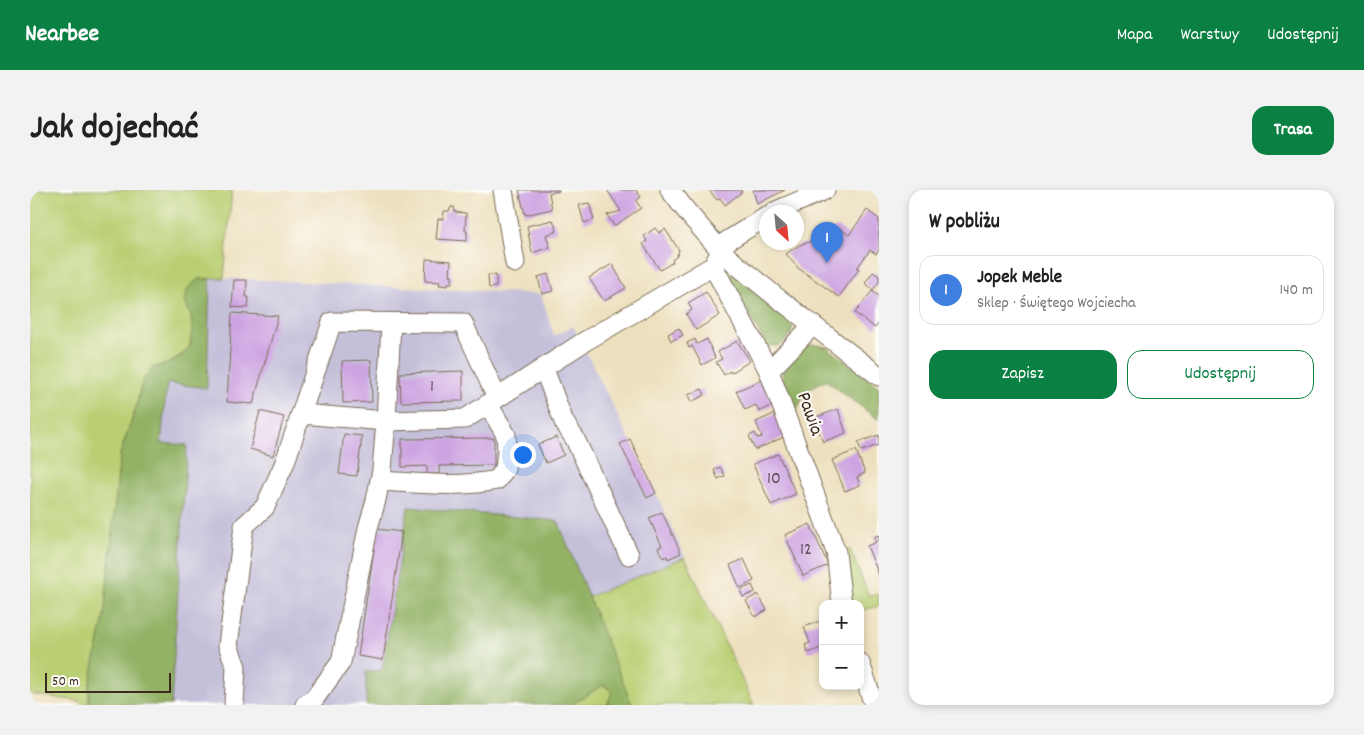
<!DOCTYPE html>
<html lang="pl">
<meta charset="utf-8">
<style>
body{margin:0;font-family:Dekko,sans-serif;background:#f2f2f2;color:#222}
.controls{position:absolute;right:15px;bottom:15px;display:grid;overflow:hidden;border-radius:10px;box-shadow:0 2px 8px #0003}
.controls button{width:45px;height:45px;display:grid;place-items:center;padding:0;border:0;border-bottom:1px solid #e0e0e0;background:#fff;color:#222;font:25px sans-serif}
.compass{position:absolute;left:729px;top:15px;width:45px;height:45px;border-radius:50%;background:#fff;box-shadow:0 2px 8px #0003;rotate:153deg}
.scale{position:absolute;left:15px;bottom:12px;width:126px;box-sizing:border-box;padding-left:5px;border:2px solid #3b2a1e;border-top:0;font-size:14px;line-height:18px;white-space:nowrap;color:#3b2a1e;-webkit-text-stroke:4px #fdfcf7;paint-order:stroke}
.you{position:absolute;left:492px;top:264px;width:18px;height:18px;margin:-12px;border:4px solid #fff;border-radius:50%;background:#1a73e8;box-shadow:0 0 0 8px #1a73e833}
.badge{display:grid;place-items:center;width:32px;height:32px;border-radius:50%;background:#0b8043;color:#fff;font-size:16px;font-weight:700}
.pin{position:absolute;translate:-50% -41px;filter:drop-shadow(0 1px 2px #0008)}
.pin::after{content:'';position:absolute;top:26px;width:18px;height:15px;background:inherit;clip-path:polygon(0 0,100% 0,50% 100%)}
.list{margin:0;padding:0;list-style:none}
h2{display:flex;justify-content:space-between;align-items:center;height:65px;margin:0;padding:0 20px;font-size:21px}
h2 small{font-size:16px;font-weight:400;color:#767676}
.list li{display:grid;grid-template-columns:32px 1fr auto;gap:15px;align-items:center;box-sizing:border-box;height:70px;margin:0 10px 10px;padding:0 10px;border:1px solid #e0e0e0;border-radius:15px}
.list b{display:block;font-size:19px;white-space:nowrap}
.list p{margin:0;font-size:16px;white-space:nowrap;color:#767676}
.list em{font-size:16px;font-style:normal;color:#767676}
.actions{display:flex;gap:10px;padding:15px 20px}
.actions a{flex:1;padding:11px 0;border:1px solid #0b8043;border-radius:15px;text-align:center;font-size:18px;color:#0b8043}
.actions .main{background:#0b8043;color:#fff}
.map{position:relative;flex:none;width:849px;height:515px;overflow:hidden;border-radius:15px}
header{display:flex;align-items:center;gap:30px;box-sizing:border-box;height:70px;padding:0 25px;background:#0b8043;color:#fff}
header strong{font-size:24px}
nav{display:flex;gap:28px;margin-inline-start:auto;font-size:18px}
.intro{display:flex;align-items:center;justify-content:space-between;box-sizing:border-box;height:120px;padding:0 30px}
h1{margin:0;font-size:35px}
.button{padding:12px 22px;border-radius:15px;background:#0b8043;color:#fff;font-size:18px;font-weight:700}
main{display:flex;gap:30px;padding:0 30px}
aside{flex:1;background:#fff;border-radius:15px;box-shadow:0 2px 8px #0003}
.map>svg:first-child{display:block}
</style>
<header>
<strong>Nearbee</strong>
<nav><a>Mapa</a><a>Warstwy</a><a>Udostępnij</a></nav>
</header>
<div class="intro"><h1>Jak dojechać</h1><a class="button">Trasa</a></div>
<main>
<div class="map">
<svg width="849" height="515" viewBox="0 0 849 515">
<rect width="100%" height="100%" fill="#fdfcf7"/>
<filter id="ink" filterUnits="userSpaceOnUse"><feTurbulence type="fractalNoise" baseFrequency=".02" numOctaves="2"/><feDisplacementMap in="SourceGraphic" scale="10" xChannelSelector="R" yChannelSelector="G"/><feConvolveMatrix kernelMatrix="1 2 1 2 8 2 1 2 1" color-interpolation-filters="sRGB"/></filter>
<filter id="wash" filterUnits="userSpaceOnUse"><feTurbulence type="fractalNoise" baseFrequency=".0096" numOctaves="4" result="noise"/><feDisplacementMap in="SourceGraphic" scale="20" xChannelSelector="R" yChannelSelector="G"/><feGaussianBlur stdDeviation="1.12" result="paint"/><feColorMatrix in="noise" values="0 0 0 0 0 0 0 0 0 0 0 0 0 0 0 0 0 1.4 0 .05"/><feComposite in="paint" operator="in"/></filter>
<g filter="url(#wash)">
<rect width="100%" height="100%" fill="#ede0be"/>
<polygon fill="#c5c0da" points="194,88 511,104 524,146 543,136 548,146 626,303 655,367 558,407 528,331 352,480 336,482 336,515 141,515 157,255 131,253 136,192 177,197 180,89"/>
<g fill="#bacf73" stroke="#7a7c48">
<polygon points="0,0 202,0 194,88 168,89 155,111 161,125 162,141 160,156 153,164 139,173 123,178 111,196 106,218 90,264 74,427 59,497 59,515 48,511 0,504"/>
<polygon points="820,359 839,406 849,404 849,416 830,421 830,414 821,414 812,362"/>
<polygon points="655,367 724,515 602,515 558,407"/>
<polygon points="573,495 578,498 582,503 577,515 541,515"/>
</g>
<g fill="#93b265" stroke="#676e42">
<path d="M700 84H704L759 130 763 139C756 151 751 160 736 155L700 88Z"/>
<polygon points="168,89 180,89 177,198 137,193 131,253 157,255 141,515 59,515 59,497 74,427 90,264 106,218 111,196 116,186 123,178 139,173 153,164 160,156 162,141 161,125 155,111 158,98"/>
<path d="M778 155H789L798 158 849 197V230L797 191C778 195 773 206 766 222L754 194 752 183 768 161Z"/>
<polygon points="378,317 528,331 602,515 577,515 582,503 578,498 573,495 541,515 336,515 336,482 352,480"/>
</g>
<g id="blocks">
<g fill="#cda4e2">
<polygon points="489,0 529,0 529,1 519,3 522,19 495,25"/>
<polygon points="577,0 606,0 611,7 606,11 611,18 584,36 577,25 591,21"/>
<polygon points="679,0 711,0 712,2 695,15 690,8 687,10"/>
<polygon points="723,0 755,0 727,14"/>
<polygon points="559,13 564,30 554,33 549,15"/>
<polygon points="421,17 424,17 425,22 436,23 435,41 437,41 437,51 406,49 408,29 413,29 414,21 419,21"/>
<polygon points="837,20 849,29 849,60 846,64 840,60 827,78 829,79 809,107 768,78 756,64 769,55 786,50 784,45 808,37 819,45"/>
<polygon points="523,30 527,41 516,45 520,57 502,63 497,36"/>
<polygon points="625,38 629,43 635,39 649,60 647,66 642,70 643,72 630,80 613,54 617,51 614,46"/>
<polygon points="396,69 421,71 420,85 422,85 422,93 418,93 418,96 409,95 410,92 395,91"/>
<polygon points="582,74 596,98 574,111 559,88"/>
<polygon points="843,82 849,86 849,92 843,100 835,93"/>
<polygon points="518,84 523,101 512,104 508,87"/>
<polygon points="458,85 466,85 466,97 459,98"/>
<polygon points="204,90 217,90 216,107 219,107 218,118 202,117"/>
<polygon points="842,101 849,106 849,133 845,138 825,123"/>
<polygon points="676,102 690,125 666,140 656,124 662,120 658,113"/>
<polygon points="202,123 248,126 223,214 197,212"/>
<polygon points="649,138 653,145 641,151 638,144"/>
<polygon points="665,149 667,154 677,149 685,168 672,175 662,156 659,158 657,153"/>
<polygon points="707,151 720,171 701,183 700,181 694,185 686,172 692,169 688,162"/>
<polygon points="341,170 342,212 313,213 312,171"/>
<polygon points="433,181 433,211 371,212 370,183"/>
<polygon points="732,190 743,215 729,222 726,215 715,220 706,201"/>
<polygon points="672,199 675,205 661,212 658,205"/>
<polygon points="808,219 816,243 793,252 784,228"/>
<polygon points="230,221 254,227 243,266 220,259"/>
<polygon points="746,223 756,246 725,260 719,246 725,243 727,248 732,247 726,232"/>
<polygon points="314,244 332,246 327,286 309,284"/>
<polygon points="849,245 849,255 831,261 828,252"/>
<polygon points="526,247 534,265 516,273 508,255"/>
<polygon points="464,248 464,275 409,276 409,284 397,284 397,276 372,277 372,249"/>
<polygon points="600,249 626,303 617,308 590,254"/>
<polygon points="826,260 835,283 827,287 830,295 815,301 802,270"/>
<polygon points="748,264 766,304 741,315 723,274"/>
<polygon points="690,277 695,286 688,289 684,280"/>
<polygon points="632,322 651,363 638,369 637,366 633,368 628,358 632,356 619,328"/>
<polygon points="780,334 798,375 773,386 755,345"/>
<polygon points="347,339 372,342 353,470 328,466"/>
<polygon points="849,345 849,385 837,356 846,352 844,347"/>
<polygon points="714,369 724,391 710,398 700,375"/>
<polygon points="722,395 725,402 713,407 710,400"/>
<polygon points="728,404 737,420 725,427 716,411"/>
<polygon points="793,430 793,457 778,463 775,455 780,453 774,437"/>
</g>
</g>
</g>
<g filter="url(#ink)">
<use href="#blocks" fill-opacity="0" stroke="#796a56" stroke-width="1"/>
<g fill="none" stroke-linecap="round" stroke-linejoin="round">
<g stroke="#796a56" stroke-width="21">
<g id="minor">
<polyline points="473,0 485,73"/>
<polyline points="640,0 658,23 691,61 708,76 745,106 849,186"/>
<polyline points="744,22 795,0"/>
<polyline points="683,76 739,181 806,362 812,414"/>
<polyline points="514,179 534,232 545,249 599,365"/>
<polyline points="739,181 783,135"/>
<polyline points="467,208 433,133 302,132 271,224 356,231 435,229 552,153 683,76 697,51 736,27"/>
<path d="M350 291C389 293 429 298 467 290L475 279 477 260 476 245 458 214"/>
<polyline points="830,473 844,515"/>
<polyline points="204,515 206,477 198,455 214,336 235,317 255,272 271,224"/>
<polyline points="275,515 284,509 311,472 338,338 346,310 352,280 356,231 361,133"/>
</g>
</g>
<use href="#minor" stroke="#fff" stroke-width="19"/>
</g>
</g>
<g text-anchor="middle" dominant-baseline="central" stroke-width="4" stroke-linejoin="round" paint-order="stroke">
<g font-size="18" fill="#60484f">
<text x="402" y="197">1</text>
<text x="744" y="289">10</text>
<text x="776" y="360">12</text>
</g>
<g font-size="20" fill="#3b2a1e" stroke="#fdfcf7">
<text transform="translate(779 224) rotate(70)">Pawia</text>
</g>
</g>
</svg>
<div class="controls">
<button>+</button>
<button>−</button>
</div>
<svg class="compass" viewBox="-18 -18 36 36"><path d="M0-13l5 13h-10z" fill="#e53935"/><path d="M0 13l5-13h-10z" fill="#767676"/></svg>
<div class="scale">50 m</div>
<div class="you"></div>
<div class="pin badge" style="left:797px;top:73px;background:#3f7fe0">1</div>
</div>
<aside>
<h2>W pobliżu<small></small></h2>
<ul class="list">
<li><span class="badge" style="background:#3f7fe0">1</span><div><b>Jopek Meble</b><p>Sklep · Świętego Wojciecha</p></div><em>140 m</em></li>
</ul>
<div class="actions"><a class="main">Zapisz</a><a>Udostępnij</a></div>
</aside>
</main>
